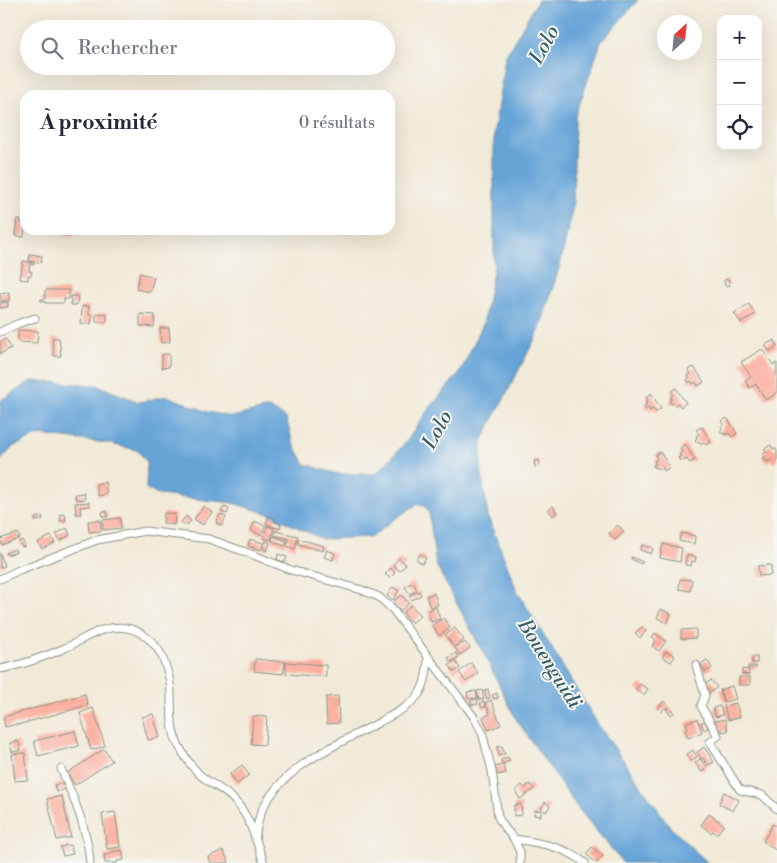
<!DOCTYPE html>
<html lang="fr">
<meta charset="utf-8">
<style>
body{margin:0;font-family:"Libre Bodoni",serif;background:#f6f6f7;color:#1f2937}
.controls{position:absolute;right:15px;top:15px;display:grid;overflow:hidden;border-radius:10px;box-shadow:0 5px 20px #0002}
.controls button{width:45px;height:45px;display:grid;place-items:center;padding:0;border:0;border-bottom:1px solid #e0e1e3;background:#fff;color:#1f2937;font:25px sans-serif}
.compass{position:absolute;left:657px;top:15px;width:45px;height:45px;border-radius:50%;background:#fff;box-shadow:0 5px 20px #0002;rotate:27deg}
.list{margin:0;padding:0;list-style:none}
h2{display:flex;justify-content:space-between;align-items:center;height:65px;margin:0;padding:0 20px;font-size:21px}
h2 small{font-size:16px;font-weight:400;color:#747a83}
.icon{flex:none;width:28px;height:28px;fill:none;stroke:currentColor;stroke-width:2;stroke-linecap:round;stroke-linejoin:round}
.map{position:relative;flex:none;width:777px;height:863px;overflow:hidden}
.search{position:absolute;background:#fff;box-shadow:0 5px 20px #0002;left:20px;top:20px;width:375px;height:55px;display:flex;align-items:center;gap:12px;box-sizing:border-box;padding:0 18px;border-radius:28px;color:#747a83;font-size:19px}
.panel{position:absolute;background:#fff;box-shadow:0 5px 20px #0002;left:20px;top:90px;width:375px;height:145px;border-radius:15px}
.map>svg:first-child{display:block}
</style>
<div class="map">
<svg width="777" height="863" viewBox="0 0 777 863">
<rect width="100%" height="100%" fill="#f6f6f2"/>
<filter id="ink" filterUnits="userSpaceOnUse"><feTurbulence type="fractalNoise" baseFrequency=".02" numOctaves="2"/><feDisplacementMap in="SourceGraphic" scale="10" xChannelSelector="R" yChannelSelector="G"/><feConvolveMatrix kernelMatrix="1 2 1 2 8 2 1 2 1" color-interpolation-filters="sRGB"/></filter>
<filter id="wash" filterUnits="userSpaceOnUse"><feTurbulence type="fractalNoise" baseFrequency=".0096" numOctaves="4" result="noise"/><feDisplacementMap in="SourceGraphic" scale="20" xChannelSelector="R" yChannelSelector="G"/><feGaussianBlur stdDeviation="1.12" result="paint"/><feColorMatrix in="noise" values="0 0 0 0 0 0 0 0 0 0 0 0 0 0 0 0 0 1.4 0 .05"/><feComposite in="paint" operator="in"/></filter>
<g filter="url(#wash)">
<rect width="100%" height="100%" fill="#f2ead8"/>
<polygon fill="#66a4d8" stroke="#427086" points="538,0 638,0 601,42 575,117 573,206 560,265 539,331 482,441 481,469 488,517 517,591 597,723 671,828 708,863 623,863 577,807 516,719 484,654 436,565 429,513 425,506 417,504 389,523 372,537 322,539 269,514 233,503 159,495 146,489 147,462 137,450 107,443 40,435 14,446 0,461 0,401 31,381 96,385 139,402 167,396 208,412 232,417 269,408 286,418 293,443 305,464 337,474 376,474 407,441 428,410 461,371 483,324 494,267 494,130 505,57"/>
<g id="blocks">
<g fill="#fcaa9a">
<polygon points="17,219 21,220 21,223 25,224 24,237 15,236"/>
<polygon points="64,230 72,233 71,237 62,234"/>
<polygon points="30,254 42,256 41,263 29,261"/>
<polygon points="23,261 34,263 34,265 30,264 29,271 32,272 31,276 28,275 28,280 20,279"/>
<polygon points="140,273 154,277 150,292 136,289"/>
<polygon points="728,279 730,285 725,286 724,280"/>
<polygon points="45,290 69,290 69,299 64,299 64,303 45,303 45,301 41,301 41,299 45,299"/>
<polygon points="9,292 9,301 0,301 0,293"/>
<polygon points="71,296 78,296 77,305 71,305"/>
<polygon points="8,302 8,307 0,308 0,303"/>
<polygon points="749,304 755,314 741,323 734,313"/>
<polygon points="82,306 89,306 89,315 92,315 91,324 81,324"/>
<polygon points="107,313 107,322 96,322 96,314"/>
<polygon points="140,314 155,315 154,327 140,326"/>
<polygon points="160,328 169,328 170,342 161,343"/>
<polygon points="18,330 38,331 37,343 18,342"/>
<polygon points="52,338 59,338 61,356 54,356"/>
<polygon points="6,339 11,348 0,354 0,342"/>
<polygon points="775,340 777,347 769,351 765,345"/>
<polygon points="762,349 773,365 777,363 777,393 766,400 756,384 750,388 745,381 751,377 741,362"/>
<polygon points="162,354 169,354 169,367 162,368"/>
<polygon points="694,367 704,382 698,386 696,382 693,384 691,381 689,383 687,380 689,378 688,376 691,374 688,370"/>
<polygon points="676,388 686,403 681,407 678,403 675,405 674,403 671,404 669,401 672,399 670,397 673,395 671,391"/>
<polygon points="651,393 661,409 656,412 653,409 650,411 649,408 646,410 644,407 647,405 645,403 648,401 646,397"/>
<polygon points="727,418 737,433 732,437 729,433 726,435 725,433 722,434 720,431 723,429 721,427 724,425 722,421"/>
<polygon points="702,427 711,442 706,445 704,442 700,444 699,441 697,443 695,440 697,438 696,436 699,434 696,430"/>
<polygon points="685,444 695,460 689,463 687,459 684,461 683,459 680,461 678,458 681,456 679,454 682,452 680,448"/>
<polygon points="771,445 773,449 775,448 777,451 777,461 773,463 771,460 767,462 766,460 764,461 762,458 765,457 763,454 767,452 764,449"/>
<polygon points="660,452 670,467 664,471 662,467 659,469 657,467 655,468 653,465 656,464 654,461 657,459 655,455"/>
<polygon points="539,460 540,466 535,467 534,461"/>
<polygon points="105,482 107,494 98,496 96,484"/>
<polygon points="84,493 85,499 76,500 75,494"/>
<polygon points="89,502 90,506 80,507 81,514 76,514 75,503"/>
<polygon points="204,506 212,512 203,525 194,519"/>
<polygon points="553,506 557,513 553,516 548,510"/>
<polygon points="224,507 229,509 227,514 221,512"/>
<polygon points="107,511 108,517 103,517 102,512"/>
<polygon points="164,513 175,514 174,525 163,523"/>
<polygon points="61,514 66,515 65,521 60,521"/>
<polygon points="220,514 226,517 222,526 216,523"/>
<polygon points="42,516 43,519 35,521 35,518"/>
<polygon points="186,516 191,521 186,526 181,522"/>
<polygon points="269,516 276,519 275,522 281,524 280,529 266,524"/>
<polygon points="120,518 121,528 103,530 102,520"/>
<polygon points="100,520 101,531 89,532 88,521"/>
<polygon points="255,521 265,526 261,535 251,530"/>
<polygon points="618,525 624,532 615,540 609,533"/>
<polygon points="267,526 274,528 271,540 263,538"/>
<polygon points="67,528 70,535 60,541 56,534"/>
<polygon points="275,531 298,536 295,549 287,546 289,539 274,535"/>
<polygon points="18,533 20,538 2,545 0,539"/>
<polygon points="681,533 695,536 694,544 679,541"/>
<polygon points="51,536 55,543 42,549 38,542"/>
<polygon points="273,536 287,541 285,546 272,541"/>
<polygon points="250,539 263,543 261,550 248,546"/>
<polygon points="299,539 324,546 323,551 298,544"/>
<polygon points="22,540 25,546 22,547 19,541"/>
<polygon points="266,541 270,543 267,551 263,549"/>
<polygon points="663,544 682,548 680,562 660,558"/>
<polygon points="642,545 653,548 651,554 640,550"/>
<polygon points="15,549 16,552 7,555 6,553"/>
<polygon points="327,550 335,553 333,560 324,557"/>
<polygon points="0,553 5,566 0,568"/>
<polygon points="278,554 287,557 285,562 277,560"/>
<polygon points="420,554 426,558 422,564 416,559"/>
<polygon points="687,555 696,557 695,562 692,561 691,566 685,565"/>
<polygon points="632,557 643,562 641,564 631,559"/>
<polygon points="399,558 406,564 400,571 393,565"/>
<polygon points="771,565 771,575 759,576 758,566"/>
<polygon points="391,568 395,573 390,578 385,574"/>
<polygon points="680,579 692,580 690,591 679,589"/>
<polygon points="413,582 417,590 410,594 405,587"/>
<polygon points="393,587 399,591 393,600 387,596"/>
<polygon points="419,591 421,595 412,600 409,596"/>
<polygon points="434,593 438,605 430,607 426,596"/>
<polygon points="401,595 409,603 400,611 393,602"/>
<polygon points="411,605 421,615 412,623 403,613"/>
<polygon points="436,607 440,619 431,622 428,610"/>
<polygon points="661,609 671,614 667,623 657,618"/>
<polygon points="444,618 450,628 439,636 432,625"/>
<polygon points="642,627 646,631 640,638 635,633"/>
<polygon points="455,628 464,640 454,647 445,635"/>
<polygon points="696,629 696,638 681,639 681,630"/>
<polygon points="655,633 666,641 659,651 652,646 656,640 652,637"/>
<polygon points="465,642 470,648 460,655 455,648"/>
<polygon points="666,651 675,656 671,662 662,657"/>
<polygon points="456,653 459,657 450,662 448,658"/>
<rect x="752" y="657" width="5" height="6"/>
<polygon points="255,659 285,662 283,674 254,671"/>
<polygon points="707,660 712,668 705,672 701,664"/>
<polygon points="455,661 460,668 454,672 449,665"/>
<polygon points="286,662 326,665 326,677 286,674"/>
<polygon points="471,663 478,673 466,682 459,672"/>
<rect x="748" y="666" width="8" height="2"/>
<polygon points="742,669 749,670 749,675 742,674"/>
<rect x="739" y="677" width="11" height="8"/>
<polygon points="711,680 717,687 710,693 704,686"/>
<polygon points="640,684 648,689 644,695 636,689"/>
<polygon points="732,686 736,699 724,702 720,690"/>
<polygon points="488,689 490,698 487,699 484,690"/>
<polygon points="482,690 484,699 479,700 477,691"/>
<polygon points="476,691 477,698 468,699 467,692"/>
<polygon points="497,693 498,698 494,699 492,695"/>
<polygon points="85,694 88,705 17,725 17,724 5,727 3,717"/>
<polygon points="338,696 339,723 327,724 326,697"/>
<polygon points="477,699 478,704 472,705 470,701"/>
<polygon points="491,700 501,725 488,730 483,717 490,714 485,703"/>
<polygon points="484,701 486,707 482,708 480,703"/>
<polygon points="664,701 668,706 661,712 657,708"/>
<polygon points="736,703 740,717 728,720 724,706"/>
<polygon points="720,706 723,715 716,717 713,708"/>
<polygon points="669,707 674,713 671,715 666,709"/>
<polygon points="93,708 105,746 91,750 80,713"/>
<polygon points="153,714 160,737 148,740 142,717"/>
<polygon points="253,716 267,717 265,745 251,744"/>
<polygon points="697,719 702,732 688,738 685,731 688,729 686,723"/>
<polygon points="725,719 728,731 722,732 722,729 717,730 715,721"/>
<polygon points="705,721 708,728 704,730 701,723"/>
<polygon points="75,731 79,746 38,756 34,741"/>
<polygon points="18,741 21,750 12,752 10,743"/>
<polygon points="502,746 505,754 499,756 497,747"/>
<polygon points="704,747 714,762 708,765 703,758 701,759 697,752"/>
<polygon points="104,749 112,761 75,785 67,773"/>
<polygon points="693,750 697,757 691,761 687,754"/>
<polygon points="25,753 28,780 15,781 12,754"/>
<polygon points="508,757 510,761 502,764 501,760"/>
<polygon points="700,759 707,767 702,772 695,763"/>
<polygon points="242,765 249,775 237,784 230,774"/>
<polygon points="503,765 506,773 498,775 495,767"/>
<polygon points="65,782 66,789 56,792 54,785"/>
<polygon points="530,784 534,789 520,799 515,791 522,785 525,788"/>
<polygon points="724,792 739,800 733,811 719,804"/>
<polygon points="62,796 71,837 57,840 47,799"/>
<polygon points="545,802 550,806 546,812 541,809"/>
<polygon points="521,804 522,815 514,816 514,805"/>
<polygon points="535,810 541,811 541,816 534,815"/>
<polygon points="115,812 120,847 107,849 102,814"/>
<polygon points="709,814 724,825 717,834 713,831 711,833 701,825"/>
<polygon points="773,824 777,827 777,851 763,841"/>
<polygon points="70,845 73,854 63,856 60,847"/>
<polygon points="592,847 603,856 596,863 586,854"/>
<polygon points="122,850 124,860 117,861 117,863 105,863 104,855 111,854 111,852"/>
<polygon points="223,850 229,863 210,863 208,857"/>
</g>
</g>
</g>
<g filter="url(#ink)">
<use href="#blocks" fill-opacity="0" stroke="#889486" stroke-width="1"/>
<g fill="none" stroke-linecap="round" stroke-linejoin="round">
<g stroke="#889486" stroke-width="9">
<g id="street">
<polyline points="0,332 17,324 35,318"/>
<polyline points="0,579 19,570 97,540 145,531 209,539 251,554 291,570 362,590 379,597 393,610 474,717 482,732 492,771 498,817 504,827 514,839 520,852 520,863"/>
<polyline points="696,665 705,695 701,706 718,736 710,742 740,790 762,795 777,809"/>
<path d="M0 669C23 665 44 657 65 648 79 642 92 632 106 629 134 622 157 639 165 664 167 670 169 677 170 683 173 703 168 727 179 746 184 756 191 766 199 774 209 783 223 789 233 799 250 815 256 841 264 863"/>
<path d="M61 769C74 798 88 831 90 863"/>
<path d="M255 838C257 828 258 817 263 808 286 764 337 745 378 723 392 715 410 707 419 694 426 684 427 669 428 657"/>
<path d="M514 839C540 843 564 846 585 863"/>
</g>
</g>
<use href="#street" stroke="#fff" stroke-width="7"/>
</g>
</g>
<g text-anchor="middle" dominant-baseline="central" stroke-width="4" stroke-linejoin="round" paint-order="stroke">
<g font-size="20" font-style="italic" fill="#345c65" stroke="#f6f6f2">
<text transform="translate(545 45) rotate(-61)">Lolo</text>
<text transform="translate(438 430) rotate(-61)">Lolo</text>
<text transform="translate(549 664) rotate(58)">Bouenguidi</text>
</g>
</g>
</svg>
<div class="controls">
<button>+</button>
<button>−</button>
<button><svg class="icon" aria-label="locate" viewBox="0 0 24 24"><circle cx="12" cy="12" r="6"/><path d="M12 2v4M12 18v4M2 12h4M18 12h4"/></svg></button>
</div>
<svg class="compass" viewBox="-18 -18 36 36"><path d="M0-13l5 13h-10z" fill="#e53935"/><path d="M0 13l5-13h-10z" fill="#747a83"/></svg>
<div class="search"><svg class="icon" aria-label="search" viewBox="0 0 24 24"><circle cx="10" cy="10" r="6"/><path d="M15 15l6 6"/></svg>Rechercher</div>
<section class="panel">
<h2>À proximité<small>0 résultats</small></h2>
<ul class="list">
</ul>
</section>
</div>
